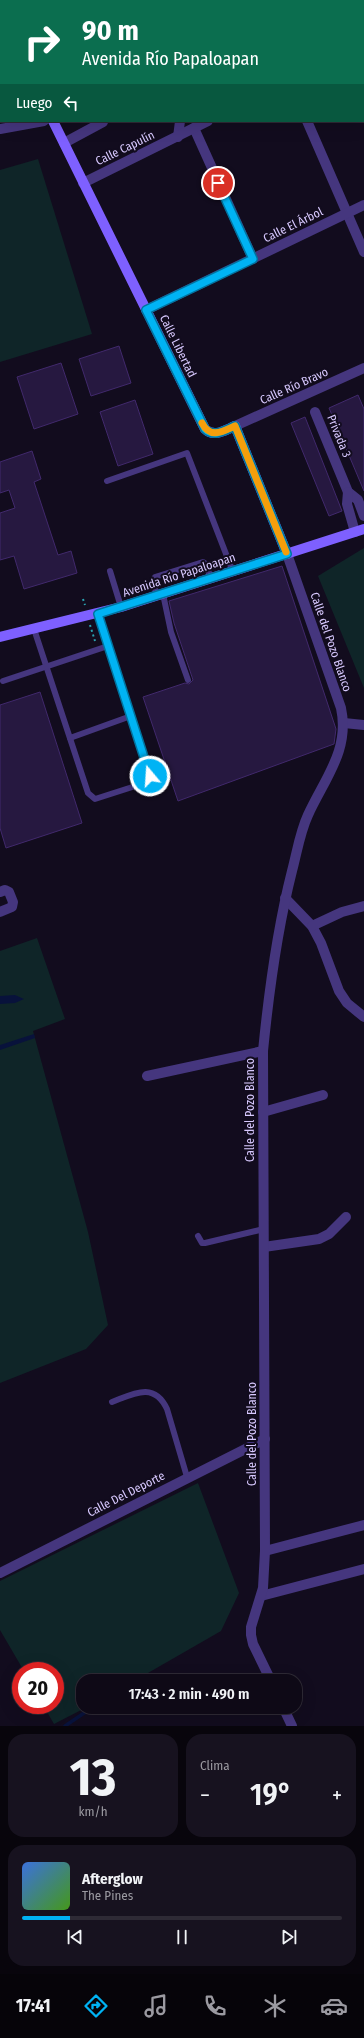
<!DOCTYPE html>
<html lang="es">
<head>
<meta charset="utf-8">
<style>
	body { margin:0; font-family:"Fira Sans Condensed",sans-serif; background:#17121f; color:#f1f3f6; height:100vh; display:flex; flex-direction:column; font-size:15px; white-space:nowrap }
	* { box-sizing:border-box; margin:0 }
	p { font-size:13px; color:#9b9aa1 }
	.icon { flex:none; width:22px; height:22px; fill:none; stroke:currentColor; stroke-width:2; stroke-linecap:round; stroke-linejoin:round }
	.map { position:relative; height:1726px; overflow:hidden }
	.panel { display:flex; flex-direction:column; gap:8px; padding:8px; background:#08050c; flex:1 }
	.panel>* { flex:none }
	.top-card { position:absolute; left:0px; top:0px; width:364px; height:122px; box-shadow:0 4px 16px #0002,0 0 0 1px #2e2a35; background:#0b6e4f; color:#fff; overflow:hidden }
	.speed { position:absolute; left:12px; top:1662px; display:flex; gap:8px; font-size:20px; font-weight:700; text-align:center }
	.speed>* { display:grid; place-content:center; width:52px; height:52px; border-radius:50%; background:#0e0916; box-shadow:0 4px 16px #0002,0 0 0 1px #2e2a35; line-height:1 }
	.speed .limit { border:6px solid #d22; background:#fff; color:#111 }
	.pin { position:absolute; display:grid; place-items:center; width:34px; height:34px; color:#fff; margin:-17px; border:2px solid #fff; border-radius:50%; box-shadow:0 1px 4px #0007 }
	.me { position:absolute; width:44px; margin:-22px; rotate:342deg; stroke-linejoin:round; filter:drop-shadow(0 0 3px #0008) }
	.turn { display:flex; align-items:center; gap:14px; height:84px; padding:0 16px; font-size:18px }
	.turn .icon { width:52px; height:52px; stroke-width:2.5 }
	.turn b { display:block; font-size:28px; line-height:34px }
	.then { display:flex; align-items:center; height:38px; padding:0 16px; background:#0003; gap:8px; font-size:15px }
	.big { font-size:30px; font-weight:600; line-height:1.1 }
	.panel .card { flex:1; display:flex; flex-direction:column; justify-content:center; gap:6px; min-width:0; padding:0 14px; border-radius:16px; background:#17121f }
	.panel .dial { align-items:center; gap:0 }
	.dial b { font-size:52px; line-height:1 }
	.song { display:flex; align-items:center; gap:12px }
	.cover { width:48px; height:48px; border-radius:6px; background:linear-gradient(135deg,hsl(220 70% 55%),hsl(100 70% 35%)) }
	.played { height:4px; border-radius:2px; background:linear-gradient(90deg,#00b3f4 15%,#2e2a35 15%) }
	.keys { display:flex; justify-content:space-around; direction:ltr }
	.heat { display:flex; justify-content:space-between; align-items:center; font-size:22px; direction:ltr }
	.panel .tiles { flex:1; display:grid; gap:8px; grid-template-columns:1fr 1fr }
	.card:last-child { grid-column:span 2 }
	.trip { position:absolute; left:76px; top:1674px; width:226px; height:40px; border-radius:16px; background:#0e0916; box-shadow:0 4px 16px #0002,0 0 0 1px #2e2a35; font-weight:600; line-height:40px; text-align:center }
	.dock { display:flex; height:64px; justify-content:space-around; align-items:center; background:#060409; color:#9b9aa1 }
	.dock .icon { width:28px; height:28px }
	.dock .selected { color:#00b3f4 }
	.dock b { font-size:18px; color:#f1f3f6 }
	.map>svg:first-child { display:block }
</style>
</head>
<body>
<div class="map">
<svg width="364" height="1726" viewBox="0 0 364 1726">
	<rect width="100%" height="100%" fill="#120c1e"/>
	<g fill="#0f2528">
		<path d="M 38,159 L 92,334 L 0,362 L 0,170 Z"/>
		<path d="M 364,548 L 364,688 L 318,576 Z"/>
		<path d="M 37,938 L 65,1019 L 33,1031 L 88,1232 L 108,1325 L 86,1349 L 0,1383 L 0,951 Z"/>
		<path d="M 198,1483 L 239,1593 L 221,1631 L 134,1681 L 83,1681 L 83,1707 L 87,1707 L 54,1724 L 43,1705 L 55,1705 L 55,1671 L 24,1671 L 0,1630 L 0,1581 Z"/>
	</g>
	<g fill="#08123b">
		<path d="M 15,995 L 24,999 L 15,1003 L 0,1004 L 0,996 Z"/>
		<path d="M 34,1034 L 35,1038 L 0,1050 L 0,1045 Z"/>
	</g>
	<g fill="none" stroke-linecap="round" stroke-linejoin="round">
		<path stroke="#08123b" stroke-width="3.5" d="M 65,1726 L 93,1707"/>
	</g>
	<g fill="#261840" stroke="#41296c">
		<path d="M 119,346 L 131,383 L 91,396 L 79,359 Z"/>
		<path d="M 61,363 L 78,414 L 34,429 L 17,377 Z"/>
		<path d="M 358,395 L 364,409 L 364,491 L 329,408 Z"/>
		<path d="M 135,400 L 153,454 L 118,466 L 100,412 Z"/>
		<path d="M 305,417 L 342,511 L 329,516 L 291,423 Z"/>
		<path d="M 32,451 L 41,479 L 34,482 L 58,555 L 71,551 L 77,573 L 24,589 L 14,556 L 0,560 L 0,513 L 15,508 L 9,490 L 0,493 L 0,462 Z"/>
		<path d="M 282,566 L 336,729 L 334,744 L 178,801 L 143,697 L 185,683 L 189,684 L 193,680 L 174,623 L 169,601 Z"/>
		<path d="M 40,692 L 82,823 L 6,848 L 0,828 L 0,705 Z"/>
	</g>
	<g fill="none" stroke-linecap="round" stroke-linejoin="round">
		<g stroke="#2ba3b1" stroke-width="2" stroke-dasharray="2 3" stroke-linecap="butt">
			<path d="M 214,0 L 215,1"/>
			<path d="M 240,1 L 240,0"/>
			<path d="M 83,599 L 85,605"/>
			<path d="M 90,625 L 95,641"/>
		</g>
		<g stroke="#45367e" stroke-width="6">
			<path d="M 107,481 L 187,453 L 233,572"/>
			<path d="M 110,571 L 121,607"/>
			<path d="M 163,594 L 171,632 L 188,680"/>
			<path d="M 157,596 L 153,581 L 155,577 L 203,562 L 206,564 L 211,579"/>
			<path d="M 34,629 L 88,793 L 95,799 L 148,782 L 150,778 L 98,614"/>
			<path d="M 3,681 L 108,646"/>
			<path d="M 70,738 L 131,716"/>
			<path d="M 198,1236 L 202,1243 L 205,1243 L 264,1229"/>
			<path d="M 112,1402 C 133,1394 154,1381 167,1409 L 187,1477"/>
		</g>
		<g stroke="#45367e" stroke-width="10">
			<path d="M 143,0 L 143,1"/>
			<path d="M 253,0 L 254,1"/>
			<path d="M 109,1 L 111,0"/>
			<path d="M 363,44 L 364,44"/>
			<path d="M 307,121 L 364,252"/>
			<path d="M 194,128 L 253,259"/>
			<path d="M 0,129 L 44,121"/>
			<path d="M 178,137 L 180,121"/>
			<path d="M 64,143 L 103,122"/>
			<path d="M 83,183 L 208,121"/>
			<path d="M 146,310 L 364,205"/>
			<path d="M 315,412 L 348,492 L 358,500 L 364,516"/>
			<path d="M 235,426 L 364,368"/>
			<path d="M 348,492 L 347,504 L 355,532"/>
			<path d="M 344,723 L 364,725"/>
			<path d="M 0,892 L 5,890 L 9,892 L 13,902 L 12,907 L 0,912"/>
			<path d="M 285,898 L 312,926 L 321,943 L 339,991 L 347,1003 L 364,1017"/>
			<path d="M 312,926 L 342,912 L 364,906"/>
			<path d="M 147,1076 L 263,1051"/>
			<path d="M 263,1112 L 323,1095"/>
			<path d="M 264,1247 L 319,1239 L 329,1234 L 346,1217"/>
			<path d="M 265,1551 L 364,1525"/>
			<path d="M 0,1573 L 265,1439"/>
			<path d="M 261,1596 L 364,1569"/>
			<path d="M 271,1681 L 253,1644 L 251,1635 L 251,1627 L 263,1588 L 265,1551 L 263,1051 C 269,990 277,930 292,871 C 297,852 300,832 308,815 C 325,778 350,750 341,708 L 287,554"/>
			<path d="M 283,1707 L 292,1726"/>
		</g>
		<g stroke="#7e60ff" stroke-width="10">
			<path d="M 0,13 L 1,15"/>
			<path d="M 53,121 L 205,429 C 214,438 225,430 235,426 L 287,554"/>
			<path d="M 0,637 L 121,607 L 364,529"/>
		</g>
	</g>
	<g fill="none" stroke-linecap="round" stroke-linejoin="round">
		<defs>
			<path id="route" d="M 150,776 L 98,614 L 287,554 L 235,426 C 225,430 214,438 205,429 L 146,310 L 253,259 L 218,183"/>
		</defs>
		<use href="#route" stroke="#00749f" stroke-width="10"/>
		<use href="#route" stroke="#00b3f4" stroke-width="7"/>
		<path stroke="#f59e0b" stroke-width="7" d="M 202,423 C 210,439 222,432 235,426 L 286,552"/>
	</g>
	<g text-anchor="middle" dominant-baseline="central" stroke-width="4" stroke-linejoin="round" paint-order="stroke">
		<g font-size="12" fill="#d8c9ff" stroke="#120c1e">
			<text transform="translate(125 148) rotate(-26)">Calle Capulín</text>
			<text transform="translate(293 225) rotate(-26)">Calle El Árbol</text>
			<text transform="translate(178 346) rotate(64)">Calle Libertad</text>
			<text transform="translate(294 386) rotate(-24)">Calle Río Bravo</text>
			<text transform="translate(339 436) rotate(68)">Privada 3</text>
			<text transform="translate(179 575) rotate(-18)">Avenida Río Papaloapan</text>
			<text transform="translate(331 642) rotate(71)">Calle del Pozo Blanco</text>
			<text transform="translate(250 1110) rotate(-90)">Calle del Pozo Blanco</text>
			<text transform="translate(252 1434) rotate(-90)">Calle del Pozo Blanco</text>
			<text transform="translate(126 1494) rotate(-27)">Calle Del Deporte</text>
		</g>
	</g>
</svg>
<div class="speed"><div class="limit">20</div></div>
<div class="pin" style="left:218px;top:183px;background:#d93025"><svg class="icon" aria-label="arrive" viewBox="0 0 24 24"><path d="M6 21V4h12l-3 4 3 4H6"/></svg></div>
<svg class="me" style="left:150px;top:776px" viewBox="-20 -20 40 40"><circle r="17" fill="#00b3f4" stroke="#fff" stroke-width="3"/><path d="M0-11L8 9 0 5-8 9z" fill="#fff"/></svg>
<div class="trip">17:43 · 2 min · 490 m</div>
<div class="top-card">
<div class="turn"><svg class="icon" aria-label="right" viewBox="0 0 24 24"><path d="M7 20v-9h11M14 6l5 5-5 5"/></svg><div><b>90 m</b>Avenida Río Papaloapan</div></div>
<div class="then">Luego<svg class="icon" aria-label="left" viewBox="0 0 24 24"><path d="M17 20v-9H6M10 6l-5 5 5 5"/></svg></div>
</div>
</div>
<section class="panel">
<div class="tiles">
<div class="card dial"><b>13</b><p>km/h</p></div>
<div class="card"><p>Clima</p>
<div class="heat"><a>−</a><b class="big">19°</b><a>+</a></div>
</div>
<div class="card">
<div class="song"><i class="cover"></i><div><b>Afterglow</b><p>The Pines</p></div></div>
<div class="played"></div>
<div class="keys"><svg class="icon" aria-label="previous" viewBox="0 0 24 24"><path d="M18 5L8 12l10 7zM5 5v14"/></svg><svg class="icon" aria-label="pause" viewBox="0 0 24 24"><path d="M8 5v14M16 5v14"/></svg><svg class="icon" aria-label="next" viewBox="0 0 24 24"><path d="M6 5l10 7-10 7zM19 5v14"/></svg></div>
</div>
</div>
</section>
<nav class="dock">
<b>17:41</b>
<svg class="icon selected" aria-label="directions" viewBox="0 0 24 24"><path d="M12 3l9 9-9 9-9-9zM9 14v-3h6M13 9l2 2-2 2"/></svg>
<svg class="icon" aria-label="music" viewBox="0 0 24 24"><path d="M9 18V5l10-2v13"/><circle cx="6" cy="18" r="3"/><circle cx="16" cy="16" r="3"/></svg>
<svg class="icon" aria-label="phone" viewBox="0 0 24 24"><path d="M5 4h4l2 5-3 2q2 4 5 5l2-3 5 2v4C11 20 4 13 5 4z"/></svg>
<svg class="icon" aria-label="climate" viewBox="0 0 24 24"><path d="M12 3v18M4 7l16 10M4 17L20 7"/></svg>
<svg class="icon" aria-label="car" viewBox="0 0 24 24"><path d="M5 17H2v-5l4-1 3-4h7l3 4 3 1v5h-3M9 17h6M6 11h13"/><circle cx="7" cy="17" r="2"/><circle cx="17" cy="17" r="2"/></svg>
</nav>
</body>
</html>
